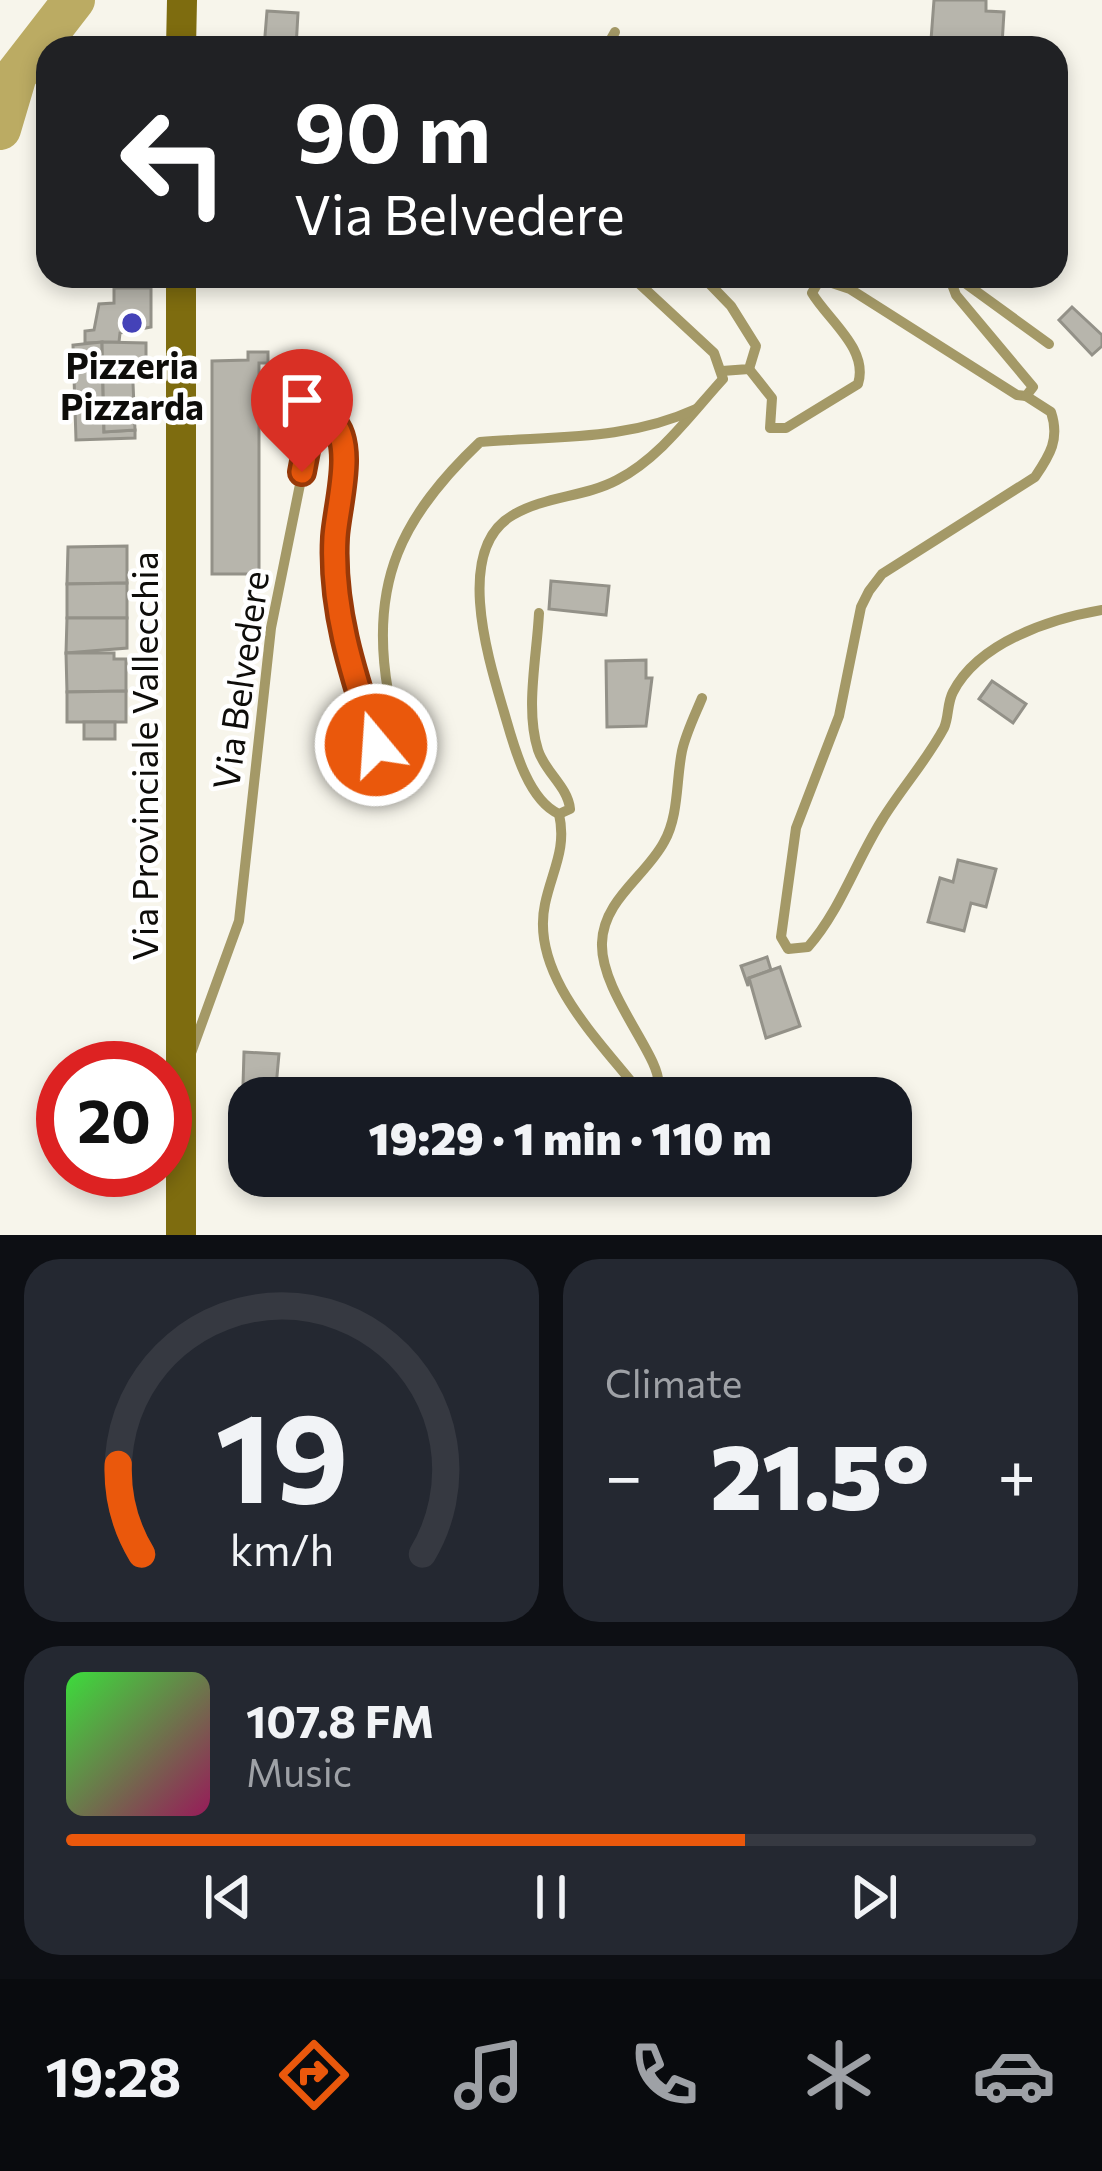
<!DOCTYPE html>
<html lang="en">
<head>
<meta charset="utf-8">
<style>
	body { margin:0; font-family:Commissioner,sans-serif; background:#242831; color:#f1f3f6; height:100vh; display:flex; flex-direction:column; font-size:45px; white-space:nowrap }
	* { box-sizing:border-box; margin:0 }
	p { font-size:39px; color:#9ea1a6 }
	.icon { flex:none; width:66px; height:66px; fill:none; stroke:currentColor; stroke-width:2; stroke-linecap:round; stroke-linejoin:round }
	.map { position:relative; height:1235px; overflow:hidden }
	.details { display:flex; flex-direction:column; gap:24px; padding:24px; background:#0d0f14; flex:1 }
	.details>* { flex:none }
	.guide { position:absolute; left:36px; top:36px; width:1032px; height:252px; border-radius:36px; box-shadow:0 6px 18px #0003; background:#202124; color:#fff; overflow:hidden }
	.speed { position:absolute; left:36px; top:1041px; display:flex; gap:24px; font-size:60px; font-weight:700; text-align:center }
	.speed>* { display:grid; place-content:center; width:156px; height:156px; border-radius:50%; background:#171b24; box-shadow:0 6px 18px #0003; line-height:1 }
	.speed .limit { border:18px solid #d22; background:#fff; color:#111 }
	.pin { position:absolute; display:grid; place-items:center; width:102px; height:102px; color:#fff; margin:-123px -51px; border-radius:50% 50% 50% 0; rotate:-45deg; box-shadow:0 0 12px #0007 }
	.pin .icon { rotate:45deg }
	.me { position:absolute; width:132px; margin:-66px; rotate:342deg; stroke-linejoin:round; filter:drop-shadow(0 0 9px #0008) }
	.turn { display:flex; align-items:center; gap:42px; height:252px; padding:0 60px; font-size:54px }
	.turn .icon { width:156px; height:156px; stroke-width:2.5 }
	.turn b { display:block; font-size:84px; line-height:102px }
	.big { font-size:90px; font-weight:800; line-height:1.1 }
	.details .card { flex:1; display:flex; flex-direction:column; justify-content:center; gap:18px; min-width:0; padding:0 42px; border-radius:36px; background:#242831 }
	.details .dial { align-items:center; gap:0 }
	.dial svg { height:312px; overflow:visible; fill:none; stroke:#363941; stroke-width:7; stroke-linecap:round; text-anchor:middle }
	.dial text { fill:#f1f3f6; stroke:none }
	.song { display:flex; align-items:center; gap:36px }
	.cover { width:144px; height:144px; border-radius:18px; background:linear-gradient(135deg,hsl(120 70% 55%),hsl(330 70% 35%)) }
	.played { height:12px; border-radius:6px; background:linear-gradient(90deg,#ea580c 70%,#363941 70%) }
	.keys { display:flex; justify-content:space-around; direction:ltr }
	.heat { display:flex; justify-content:space-between; align-items:center; font-size:66px; direction:ltr }
	.details .tiles { flex:1; display:grid; gap:24px; grid-template-columns:1fr 1fr }
	.card:last-child { grid-column:span 2 }
	.trip { position:absolute; left:228px; top:1077px; width:684px; height:120px; border-radius:36px; background:#171b24; box-shadow:0 6px 18px #0003; font-weight:800; line-height:120px; text-align:center }
	.menu { display:flex; height:192px; justify-content:space-around; align-items:center; background:#090b0e; color:#9ea1a6 }
	.menu .icon { width:84px; height:84px }
	.menu .on { color:#ea580c }
	.menu b { font-size:54px; color:#f1f3f6 }
	.map>svg:first-child { display:block }
</style>
</head>
<body>
<div class="map">
<svg width="1102" height="1235" viewBox="0 0 1102 1235">
	<rect width="100%" height="100%" fill="#f7f5eb"/>
	<g fill="none" stroke-linecap="round" stroke-linejoin="round">
		<path stroke="#bbab63" stroke-width="42" d="M 0,129 L 16,75 L 74,0"/>
	</g>
	<g fill="#b7b5ac" stroke="#939188" stroke-width="3">
		<path d="M 934,0 L 986,0 L 986,11 L 1004,12 L 1002,45 L 931,40 Z"/>
		<path d="M 267,11 L 298,13 L 296,48 L 264,48 Z"/>
		<path d="M 114,288 L 151,288 L 151,327 L 120,333 L 119,342 L 85,343 L 85,331 L 94,330 L 99,304 L 114,303 Z"/>
		<path d="M 1072,307 L 1102,335 L 1102,346 L 1092,355 L 1059,320 Z"/>
		<path d="M 102,342 L 104,432 L 135,430 L 135,438 L 76,440 L 73,345 Z"/>
		<path d="M 102,342 L 146,343 L 146,359 L 132,360 L 135,430 L 104,432 Z"/>
		<path d="M 248,352 L 268,352 L 268,363 L 259,363 L 259,574 L 212,574 L 212,361 L 248,360 Z"/>
		<path d="M 127,546 L 127,583 L 67,584 L 68,547 Z"/>
		<path d="M 551,581 L 609,586 L 606,615 L 549,609 Z"/>
		<path d="M 127,583 L 127,618 L 67,618 L 67,584 Z"/>
		<path d="M 67,618 L 127,618 L 127,648 L 66,653 Z"/>
		<path d="M 66,653 L 114,653 L 114,659 L 126,659 L 126,691 L 67,692 Z"/>
		<path d="M 646,660 L 646,678 L 652,678 L 646,726 L 607,727 L 606,661 Z"/>
		<path d="M 992,681 L 1026,704 L 1013,723 L 979,699 Z"/>
		<path d="M 126,691 L 126,722 L 67,722 L 67,692 Z"/>
		<rect x="84" y="722" width="31" height="17"/>
		<path d="M 958,860 L 996,869 L 986,907 L 971,903 L 964,931 L 928,922 L 940,878 L 953,882 Z"/>
		<path d="M 767,957 L 771,970 L 749,978 L 748,986 L 741,966 Z"/>
		<path d="M 780,967 L 800,1026 L 766,1038 L 749,978 Z"/>
		<path d="M 244,1052 L 279,1054 L 276,1087 L 243,1085 Z"/>
	</g>
	<g fill="none" stroke-linecap="round" stroke-linejoin="round">
		<g stroke="#a49967" stroke-width="10">
			<path d="M 606,48 L 615,32"/>
			<path d="M 702,276 L 731,306 L 756,346 L 749,369 L 722,371"/>
			<path d="M 749,369 L 772,398 L 770,428 L 786,428 L 858,384 C 869,349 828,320 812,293 L 820,279 L 850,289 L 1017,395 L 1026,396 L 1033,387 L 956,295 L 950,279 L 958,278 L 1049,344"/>
			<path d="M 1026,396 L 1051,412 C 1060,439 1050,455 1035,477 L 882,574 L 869,591 L 861,607 L 839,716 L 796,828 L 781,937 L 788,949 L 808,947 C 840,911 856,861 882,820 C 901,789 927,760 944,728 C 949,717 947,703 953,692 C 979,642 1050,619 1102,610"/>
			<path d="M 539,613 C 537,656 525,709 538,750 C 545,772 568,787 570,809 L 559,814 C 527,800 513,743 504,712 C 489,661 453,549 513,515 C 545,496 585,497 617,480 C 660,458 691,414 723,379 L 714,353 L 631,276"/>
			<path d="M 559,814 C 567,849 552,871 545,904 C 530,974 598,1039 638,1090 L 651,1092 L 658,1086 C 664,1060 600,993 602,943 C 603,900 646,876 664,842 C 679,816 676,780 682,751 C 686,733 695,715 702,698"/>
			<path d="M 191,1053 L 239,921 L 271,628 L 311,430 L 321,420 L 338,427 C 349,484 332,545 336,604 C 341,662 369,719 383,775 L 399,788 L 405,782 C 407,750 393,721 388,691 C 369,582 402,516 480,442 C 555,436 626,441 696,409"/>
		</g>
		<g stroke="#7e6c0f" stroke-width="30">
			<path d="M 181,48 L 182,0"/>
			<path d="M 181,1235 L 181,276"/>
		</g>
	</g>
	<g fill="none" stroke-linecap="round" stroke-linejoin="round">
		<defs>
			<path id="route" d="M 302,472 L 310,430 L 321,420 L 332,421 C 356,444 337,506 335,537 C 331,610 354,677 376,745"/>
		</defs>
		<use href="#route" stroke="#983908" stroke-width="30"/>
		<use href="#route" stroke="#ea580c" stroke-width="21"/>
	</g>
	<circle fill="#4442b8" stroke="#fff" stroke-width="4.5" cx="132" cy="323" r="12"/>
	<g text-anchor="middle" dominant-baseline="central" stroke-width="9" stroke-linejoin="round" paint-order="stroke">
		<g font-size="36" font-weight="bold" fill="#0e0d0a" stroke="#fff">
			<text x="132" y="364">Pizzeria<tspan x="132" dy="41">Pizzarda</tspan></text>
		</g>
		<g font-size="36" fill="#0e0d0a" stroke="#fff">
			<text transform="translate(239 680) rotate(-82)">Via Belvedere</text>
			<text transform="translate(143 756) rotate(-90)">Via Provinciale Vallecchia</text>
		</g>
	</g>
</svg>
<div class="speed"><div class="limit">20</div></div>
<div class="pin" style="left:302px;top:472px;background:#d93025"><svg class="icon" aria-label="arrive" viewBox="0 0 24 24"><path d="M6 21V4h12l-3 4 3 4H6"/></svg></div>
<svg class="me" style="left:376px;top:745px" viewBox="-20 -20 40 40"><circle r="17" fill="#ea580c" stroke="#fff" stroke-width="3"/><path d="M0-11L8 9 0 5-8 9z" fill="#fff"/></svg>
<div class="trip">19:29 · 1 min · 110 m</div>
<div class="guide">
<div class="turn"><svg class="icon" aria-label="left" viewBox="0 0 24 24"><path d="M17 20v-9H6M10 6l-5 5 5 5"/></svg><div><b>90 m</b>Via Belvedere</div></div>
</div>
</div>
<section class="details">
<div class="tiles">
<div class="card dial"><svg viewBox="0 0 100 80">
<path d="M14 69A42 42 0 1 1 86 69"/>
<path d="M14 69A42 42 0 0 1 8 46" stroke="#ea580c"/>
<text x="50" y="56" font-size="32" font-weight="700">19</text>
<text x="50" y="72" font-size="11">km/h</text>
</svg></div>
<div class="card"><p>Climate</p>
<div class="heat"><a>−</a><b class="big">21.5°</b><a>+</a></div>
</div>
<div class="card">
<div class="song"><i class="cover"></i><div><b>107.8 FM</b><p>Music</p></div></div>
<div class="played"></div>
<div class="keys"><svg class="icon" aria-label="previous" viewBox="0 0 24 24"><path d="M18 5L8 12l10 7zM5 5v14"/></svg><svg class="icon" aria-label="pause" viewBox="0 0 24 24"><path d="M8 5v14M16 5v14"/></svg><svg class="icon" aria-label="next" viewBox="0 0 24 24"><path d="M6 5l10 7-10 7zM19 5v14"/></svg></div>
</div>
</div>
</section>
<nav class="menu">
<b>19:28</b>
<svg class="icon on" aria-label="directions" viewBox="0 0 24 24"><path d="M12 3l9 9-9 9-9-9zM9 14v-3h6M13 9l2 2-2 2"/></svg>
<svg class="icon" aria-label="music" viewBox="0 0 24 24"><path d="M9 18V5l10-2v13"/><circle cx="6" cy="18" r="3"/><circle cx="16" cy="16" r="3"/></svg>
<svg class="icon" aria-label="phone" viewBox="0 0 24 24"><path d="M5 4h4l2 5-3 2q2 4 5 5l2-3 5 2v4C11 20 4 13 5 4z"/></svg>
<svg class="icon" aria-label="climate" viewBox="0 0 24 24"><path d="M12 3v18M4 7l16 10M4 17L20 7"/></svg>
<svg class="icon" aria-label="car" viewBox="0 0 24 24"><path d="M5 17H2v-5l4-1 3-4h7l3 4 3 1v5h-3M9 17h6M6 11h13"/><circle cx="7" cy="17" r="2"/><circle cx="17" cy="17" r="2"/></svg>
</nav>
</body>
</html>
